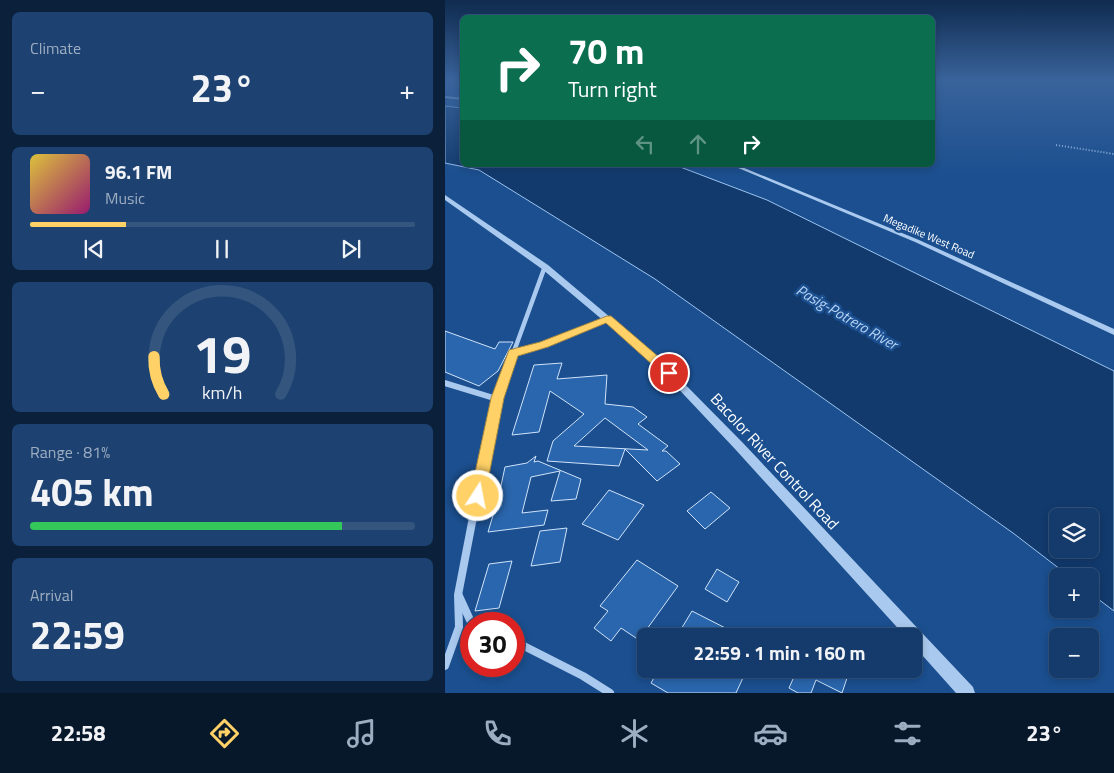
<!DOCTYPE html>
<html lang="en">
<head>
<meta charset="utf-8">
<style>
	body { margin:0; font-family:"Titillium Web",sans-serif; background:#1d4271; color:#f1f3f6; height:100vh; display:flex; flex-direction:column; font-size:19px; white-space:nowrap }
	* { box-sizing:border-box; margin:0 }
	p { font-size:16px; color:#9dadc1 }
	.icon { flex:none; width:28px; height:28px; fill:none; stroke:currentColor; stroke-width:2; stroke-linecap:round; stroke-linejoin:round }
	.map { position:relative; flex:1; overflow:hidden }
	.drawer { display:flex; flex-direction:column; gap:12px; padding:12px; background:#0b203b; width:445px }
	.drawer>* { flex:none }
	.top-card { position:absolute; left:15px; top:15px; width:475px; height:152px; border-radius:8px; box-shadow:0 2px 8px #0003,0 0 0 1px #33557e; background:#0b6e4f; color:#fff; overflow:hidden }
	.controls { position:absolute; left:604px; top:508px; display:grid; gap:10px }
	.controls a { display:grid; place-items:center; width:50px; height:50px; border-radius:8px; background:#143b6b; box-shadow:0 2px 8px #0003,0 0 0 1px #33557e; font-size:25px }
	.speed { position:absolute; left:15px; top:612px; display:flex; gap:10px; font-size:25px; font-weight:700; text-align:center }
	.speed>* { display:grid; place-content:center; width:65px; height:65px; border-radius:50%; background:#143b6b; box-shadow:0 2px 8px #0003,0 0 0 1px #33557e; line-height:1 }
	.speed .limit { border:8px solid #d22; background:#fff; color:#111 }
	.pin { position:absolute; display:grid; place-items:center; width:42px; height:42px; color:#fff; margin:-21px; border:2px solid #fff; border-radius:50%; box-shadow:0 1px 5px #0007 }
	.me { position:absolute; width:55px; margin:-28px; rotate:11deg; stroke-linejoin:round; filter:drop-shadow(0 0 4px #0008) }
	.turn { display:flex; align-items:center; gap:18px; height:105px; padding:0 25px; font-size:22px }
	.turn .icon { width:65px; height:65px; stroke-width:2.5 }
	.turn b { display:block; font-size:35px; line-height:42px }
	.lanes { display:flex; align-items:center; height:48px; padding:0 25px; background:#0003; justify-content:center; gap:25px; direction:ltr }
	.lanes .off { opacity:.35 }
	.big { font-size:38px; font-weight:700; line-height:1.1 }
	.drawer .tile { flex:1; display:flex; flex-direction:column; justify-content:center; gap:8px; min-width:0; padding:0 18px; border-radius:8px; background:#1d4271 }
	.drawer .dial { align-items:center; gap:0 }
	.dial svg { height:130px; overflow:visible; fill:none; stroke:#33557e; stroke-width:7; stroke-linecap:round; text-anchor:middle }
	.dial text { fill:#f1f3f6; stroke:none }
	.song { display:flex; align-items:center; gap:15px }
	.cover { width:60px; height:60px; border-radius:8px; background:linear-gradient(135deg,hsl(50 70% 55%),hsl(320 70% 35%)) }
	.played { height:5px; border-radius:2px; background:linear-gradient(90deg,#ffd166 25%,#33557e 25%) }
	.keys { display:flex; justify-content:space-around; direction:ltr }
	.heat { display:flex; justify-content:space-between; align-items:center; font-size:28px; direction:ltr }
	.charge { height:8px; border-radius:4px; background:linear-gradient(90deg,#34c759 81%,#33557e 0) }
	.trip { position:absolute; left:192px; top:628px; width:285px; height:50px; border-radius:8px; background:#143b6b; box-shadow:0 2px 8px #0003,0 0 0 1px #33557e; font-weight:700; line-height:50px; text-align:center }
	.tab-bar { display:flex; height:80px; justify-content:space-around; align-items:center; background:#08182b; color:#9dadc1 }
	.tab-bar .icon { width:35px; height:35px }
	.tab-bar .active { color:#ffd166 }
	.tab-bar b { font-size:22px; color:#f1f3f6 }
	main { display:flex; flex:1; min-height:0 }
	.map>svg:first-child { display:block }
</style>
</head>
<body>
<main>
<section class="drawer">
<div class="tile"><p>Climate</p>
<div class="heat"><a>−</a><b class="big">23°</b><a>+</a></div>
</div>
<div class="tile">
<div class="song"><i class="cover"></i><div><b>96.1 FM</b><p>Music</p></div></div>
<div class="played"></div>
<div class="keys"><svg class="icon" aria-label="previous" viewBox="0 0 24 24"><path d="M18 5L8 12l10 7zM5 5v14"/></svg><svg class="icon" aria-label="pause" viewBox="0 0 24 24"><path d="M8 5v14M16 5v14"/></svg><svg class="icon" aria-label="next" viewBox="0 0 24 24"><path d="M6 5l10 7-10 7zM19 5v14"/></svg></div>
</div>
<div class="tile dial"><svg viewBox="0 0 100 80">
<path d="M14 69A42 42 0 1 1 86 69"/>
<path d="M14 69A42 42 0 0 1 8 46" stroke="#ffd166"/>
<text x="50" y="56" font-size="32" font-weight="700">19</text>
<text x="50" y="72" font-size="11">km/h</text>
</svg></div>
<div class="tile"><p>Range · 81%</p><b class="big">405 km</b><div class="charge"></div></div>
<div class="tile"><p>Arrival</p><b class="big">22:59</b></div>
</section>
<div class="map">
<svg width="669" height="693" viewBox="0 0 669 693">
	<rect width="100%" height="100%" fill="#1b4f8f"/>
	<path fill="#123a6d" stroke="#9cc4f0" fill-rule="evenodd" d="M 0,106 L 17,108 L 18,165 L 230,165 L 322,200 L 669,371 L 669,611 L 645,593 L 645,576 L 624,576 L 568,533 L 210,279 L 34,170 L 0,163 ZM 612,516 L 645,516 L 645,549 L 612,549 Z"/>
	<g fill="#2a66ad" stroke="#cfe3fa" fill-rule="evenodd">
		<path d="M 0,331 L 50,349 L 54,342 L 68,342 L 53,371 L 34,386 L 0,372 Z"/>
		<path d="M 117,363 L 112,379 L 162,375 L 160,404 L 188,407 L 202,417 L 193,424 L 223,446 L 217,451 L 221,451 L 235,464 L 212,481 L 180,449 L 174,466 L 102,461 L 108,441 L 139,414 L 105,391 L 94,432 L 67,435 L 89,365 ZM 160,418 L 203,450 L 129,446 Z"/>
		<path d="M 91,456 L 89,462 L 93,461 L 136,479 L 131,499 L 106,501 L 115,471 L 86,477 L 77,513 L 103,510 L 99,525 L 43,532 L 49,512 L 42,513 L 46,496 L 54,495 L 60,467 L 82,463 Z"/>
		<path d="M 164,490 L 199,505 L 173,540 L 137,524 Z"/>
		<path d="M 266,492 L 285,508 L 260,529 L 242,511 Z"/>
		<path d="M 122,528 L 115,562 L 86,566 L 95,531 Z"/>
		<path d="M 192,560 L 233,586 L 194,640 L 176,628 L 166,641 L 149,628 L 163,611 L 155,606 Z"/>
		<path d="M 67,561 L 54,608 L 30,611 L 44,564 Z"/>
		<path d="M 272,569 L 294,582 L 282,602 L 260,589 Z"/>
		<path d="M 247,611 L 296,636 L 232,636 Z"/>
		<path d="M 214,669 L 302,669 L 291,693 L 223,693 L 206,683 Z"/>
		<path d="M 350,669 L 405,669 L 397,693 L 371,680 L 366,693 L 353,693 L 344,688 L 352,670 Z"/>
	</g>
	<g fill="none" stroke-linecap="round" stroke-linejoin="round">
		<path stroke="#a9c9ee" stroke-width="2" stroke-dasharray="1 2" stroke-linecap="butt" d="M 611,145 L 669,154"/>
		<path stroke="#a9c9ee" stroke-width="4" d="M 99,270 L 100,267"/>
		<g stroke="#a9c9ee" stroke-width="4.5">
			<path d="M 68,353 L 99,344 L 162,319"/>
			<path d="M 60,376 L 99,269"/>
		</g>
		<g stroke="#a9c9ee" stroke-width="6">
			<path d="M 0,383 L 52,399"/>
			<path d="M 29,514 L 52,399 L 61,375"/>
		</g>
		<g stroke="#a9c9ee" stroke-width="8">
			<path d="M 14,596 L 25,620 L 33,624"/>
			<path d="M 69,641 L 138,676 L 165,693"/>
			<path d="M 0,666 L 14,627 L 13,595 L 29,512"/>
		</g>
		<g fill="#a9c9ee" fill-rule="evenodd">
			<path d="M 0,96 L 18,98 L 18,100 L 0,98 Z"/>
			<path d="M 286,165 L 292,165 L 474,240 L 669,329 L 669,335 L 470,242 Z"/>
			<path d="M 0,195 L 103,265 L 216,360 L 298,443 L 528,687 L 530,693 L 511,693 L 469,646 L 469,636 L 460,636 L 290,449 L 210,364 L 97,269 L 0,200 Z"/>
		</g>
	</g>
	<linearGradient id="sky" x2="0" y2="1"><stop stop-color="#0f2b4f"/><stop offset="0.45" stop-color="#39639b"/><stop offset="1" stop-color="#39639b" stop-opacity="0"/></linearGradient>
	<rect width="669" height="177" fill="url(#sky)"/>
	<path fill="#ffd166" stroke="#a68842" d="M 162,316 L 166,316 L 229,370 L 230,373 L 229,376 L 220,376 L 161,323 L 103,347 L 73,356 L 59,398 L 40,496 L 38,501 L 33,503 L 27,501 L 25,496 L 46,398 L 64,350 L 95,342 Z"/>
	<g text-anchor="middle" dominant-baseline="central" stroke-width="5" stroke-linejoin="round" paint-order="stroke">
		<g font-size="11" fill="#fff" stroke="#1b4f8f">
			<text transform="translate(484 236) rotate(23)">Megadike West Road</text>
		</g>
		<g font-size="15" font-style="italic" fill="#b5d3f5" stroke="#1b4f8f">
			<text transform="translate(402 317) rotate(30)">Pasig-Potrero River</text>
		</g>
		<g font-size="16" fill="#fff" stroke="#1b4f8f">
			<text transform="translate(330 461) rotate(47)">Bacolor River Control Road</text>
		</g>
	</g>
</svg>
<div class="controls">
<a><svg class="icon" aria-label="layers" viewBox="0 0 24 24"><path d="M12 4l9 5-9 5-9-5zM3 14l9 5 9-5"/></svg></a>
<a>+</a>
<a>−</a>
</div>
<div class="speed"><div class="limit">30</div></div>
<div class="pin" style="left:224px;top:373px;background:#d93025"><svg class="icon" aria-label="arrive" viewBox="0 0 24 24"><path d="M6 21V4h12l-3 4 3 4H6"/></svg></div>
<svg class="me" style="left:33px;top:496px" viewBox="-20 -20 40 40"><circle r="17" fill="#ffd166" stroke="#fff" stroke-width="3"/><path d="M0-11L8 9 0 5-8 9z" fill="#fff"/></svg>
<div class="trip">22:59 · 1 min · 160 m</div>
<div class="top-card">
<div class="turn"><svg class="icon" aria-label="right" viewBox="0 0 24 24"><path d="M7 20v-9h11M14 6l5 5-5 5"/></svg><div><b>70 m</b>Turn right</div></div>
<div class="lanes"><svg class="icon off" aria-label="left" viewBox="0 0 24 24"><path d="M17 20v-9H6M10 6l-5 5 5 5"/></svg><svg class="icon off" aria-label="ahead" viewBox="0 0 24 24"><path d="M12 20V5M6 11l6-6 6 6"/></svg><svg class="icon" aria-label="right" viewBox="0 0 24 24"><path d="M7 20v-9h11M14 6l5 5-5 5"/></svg></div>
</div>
</div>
</main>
<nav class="tab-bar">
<b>22:58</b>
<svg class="icon active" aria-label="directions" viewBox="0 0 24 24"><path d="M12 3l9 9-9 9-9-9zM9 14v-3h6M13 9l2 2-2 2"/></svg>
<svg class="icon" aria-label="music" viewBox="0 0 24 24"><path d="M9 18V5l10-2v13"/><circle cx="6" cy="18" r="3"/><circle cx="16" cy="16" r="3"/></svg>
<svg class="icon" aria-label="phone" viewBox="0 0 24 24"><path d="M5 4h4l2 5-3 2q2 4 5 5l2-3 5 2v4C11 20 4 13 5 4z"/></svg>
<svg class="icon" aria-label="climate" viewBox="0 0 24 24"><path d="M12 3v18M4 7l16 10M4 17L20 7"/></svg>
<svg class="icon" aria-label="car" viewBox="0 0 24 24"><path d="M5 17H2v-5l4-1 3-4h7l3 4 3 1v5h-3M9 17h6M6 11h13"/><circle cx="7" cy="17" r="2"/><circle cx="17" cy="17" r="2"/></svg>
<svg class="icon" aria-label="filters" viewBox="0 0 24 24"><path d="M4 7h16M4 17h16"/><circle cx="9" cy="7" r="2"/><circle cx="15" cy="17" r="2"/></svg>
<b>23°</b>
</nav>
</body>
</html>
